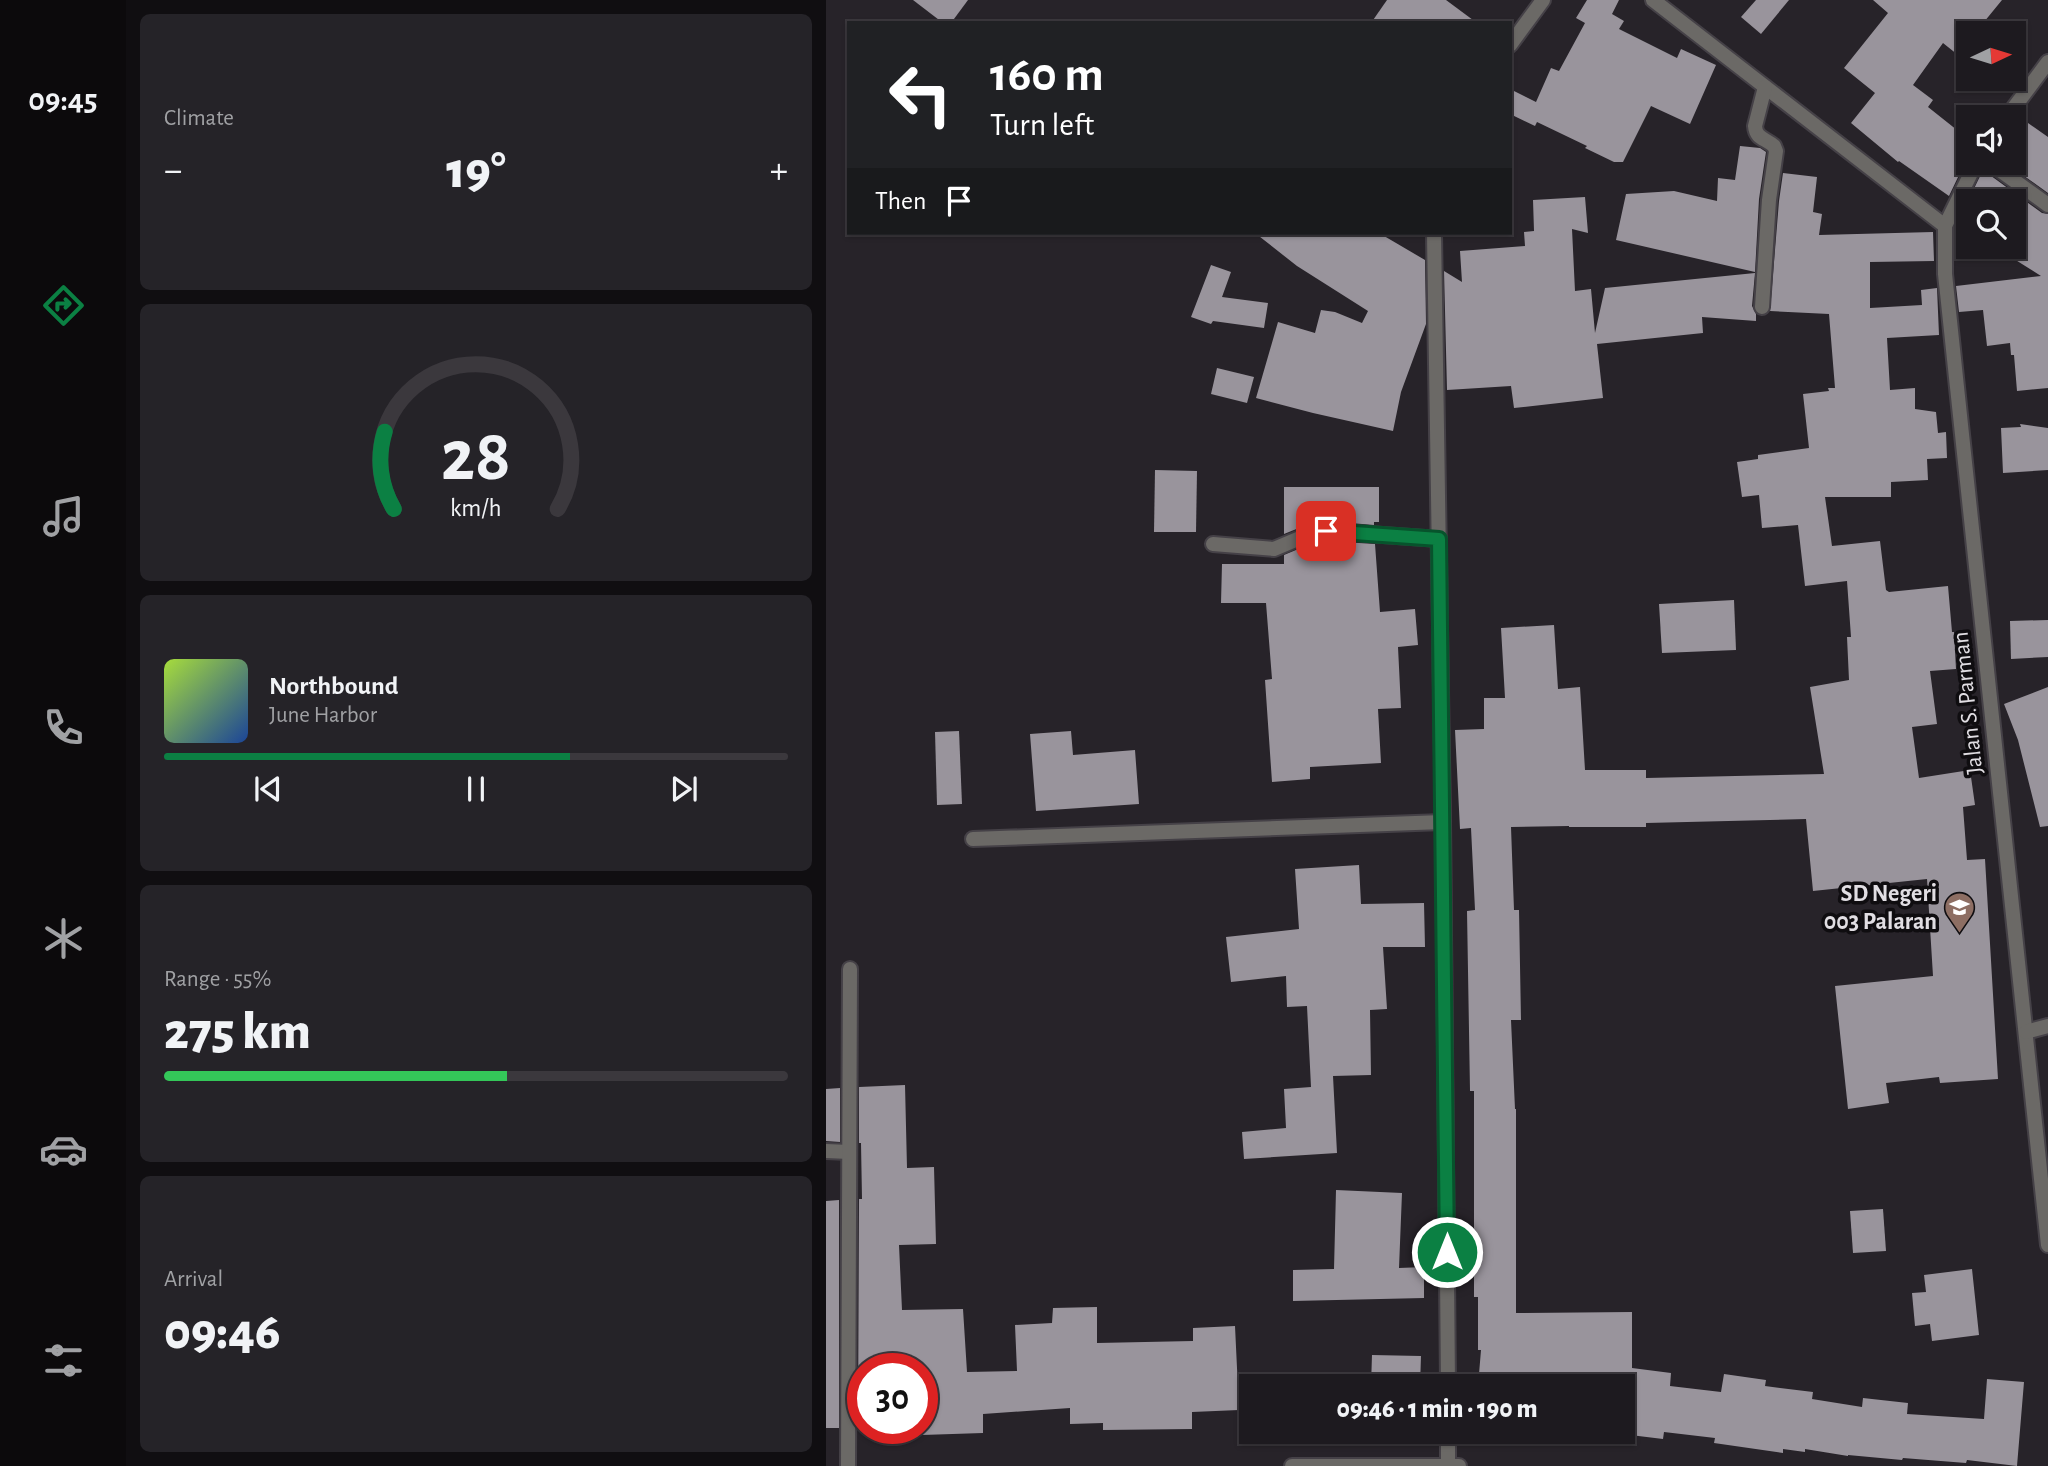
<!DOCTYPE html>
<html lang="en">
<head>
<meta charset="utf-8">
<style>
	body { margin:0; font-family:"Alegreya Sans",sans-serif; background:#252328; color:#f1f3f6; height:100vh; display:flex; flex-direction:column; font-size:26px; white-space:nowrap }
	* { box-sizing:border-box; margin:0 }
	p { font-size:23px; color:#a0a1a4 }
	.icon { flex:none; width:38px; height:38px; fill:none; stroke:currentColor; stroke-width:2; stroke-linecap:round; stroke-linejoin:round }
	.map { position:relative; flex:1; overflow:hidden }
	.sheet { display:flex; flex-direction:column; gap:14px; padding:14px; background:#100e11; width:700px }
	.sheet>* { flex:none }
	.top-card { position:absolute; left:21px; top:21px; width:665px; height:214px; border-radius:0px; box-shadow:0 2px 5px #0004,0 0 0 2px #3b383d; background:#202124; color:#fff; overflow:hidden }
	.needle { width:46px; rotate:86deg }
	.tools { position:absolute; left:1130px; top:21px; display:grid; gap:14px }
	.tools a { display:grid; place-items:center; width:70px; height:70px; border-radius:0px; background:#1d1a1f; box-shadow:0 2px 5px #0004,0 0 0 2px #3b383d; font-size:35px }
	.speed { position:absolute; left:21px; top:1353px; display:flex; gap:14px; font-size:35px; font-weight:700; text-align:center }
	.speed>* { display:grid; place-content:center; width:91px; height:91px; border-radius:50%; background:#1d1a1f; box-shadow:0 2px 5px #0004,0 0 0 2px #3b383d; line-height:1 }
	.speed .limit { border:10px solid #d22; background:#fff; color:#111 }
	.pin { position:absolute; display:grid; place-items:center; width:60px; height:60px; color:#fff; margin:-30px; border-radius:14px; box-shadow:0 4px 10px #0006 }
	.me { position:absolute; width:77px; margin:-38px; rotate:0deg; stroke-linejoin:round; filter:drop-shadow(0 0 5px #0008) }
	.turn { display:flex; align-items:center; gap:24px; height:147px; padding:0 28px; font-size:32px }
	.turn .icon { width:91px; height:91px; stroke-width:2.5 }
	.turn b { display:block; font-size:49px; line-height:60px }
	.then { display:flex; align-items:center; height:66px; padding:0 28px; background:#0003; gap:14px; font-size:26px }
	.big { font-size:52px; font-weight:800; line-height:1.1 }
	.sheet .card { flex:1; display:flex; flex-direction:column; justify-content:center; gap:10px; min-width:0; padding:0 24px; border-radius:10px; background:#252328 }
	.sheet .dial { align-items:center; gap:0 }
	.dial svg { height:182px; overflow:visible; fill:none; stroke:#3b383d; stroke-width:7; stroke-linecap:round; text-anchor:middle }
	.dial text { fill:#f1f3f6; stroke:none }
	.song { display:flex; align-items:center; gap:21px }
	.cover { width:84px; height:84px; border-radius:10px; background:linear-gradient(135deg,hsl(80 70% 55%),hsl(220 70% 35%)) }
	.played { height:7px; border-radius:4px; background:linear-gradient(90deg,#0b8043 65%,#3b383d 65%) }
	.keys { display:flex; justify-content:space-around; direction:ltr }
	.heat { display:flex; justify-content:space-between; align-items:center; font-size:38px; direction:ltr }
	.charge { height:10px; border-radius:5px; background:linear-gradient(90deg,#34c759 55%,#3b383d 0) }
	.trip { position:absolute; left:413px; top:1374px; width:396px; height:70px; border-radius:0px; background:#1d1a1f; box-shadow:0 2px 5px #0004,0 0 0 2px #3b383d; font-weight:800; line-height:70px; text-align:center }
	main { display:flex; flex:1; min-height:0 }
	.dock { display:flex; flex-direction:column; width:126px; justify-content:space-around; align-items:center; background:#0c0a0c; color:#a0a1a4 }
	.dock .icon { width:49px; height:49px }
	.dock .current { color:#0b8043 }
	.dock b { font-size:32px; color:#f1f3f6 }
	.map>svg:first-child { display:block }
</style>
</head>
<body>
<main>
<nav class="dock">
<b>09:45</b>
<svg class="icon current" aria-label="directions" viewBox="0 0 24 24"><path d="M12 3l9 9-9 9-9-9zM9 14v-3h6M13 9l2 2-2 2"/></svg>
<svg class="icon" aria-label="music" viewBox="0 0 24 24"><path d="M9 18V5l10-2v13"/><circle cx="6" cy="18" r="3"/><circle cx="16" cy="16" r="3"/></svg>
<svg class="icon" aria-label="phone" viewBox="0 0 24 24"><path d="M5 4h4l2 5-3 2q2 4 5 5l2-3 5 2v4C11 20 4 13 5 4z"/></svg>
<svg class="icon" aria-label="climate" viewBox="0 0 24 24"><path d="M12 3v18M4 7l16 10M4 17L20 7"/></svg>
<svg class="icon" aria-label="car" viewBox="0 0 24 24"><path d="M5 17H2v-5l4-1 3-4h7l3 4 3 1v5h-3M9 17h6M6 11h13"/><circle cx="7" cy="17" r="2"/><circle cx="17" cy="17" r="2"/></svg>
<svg class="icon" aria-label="filters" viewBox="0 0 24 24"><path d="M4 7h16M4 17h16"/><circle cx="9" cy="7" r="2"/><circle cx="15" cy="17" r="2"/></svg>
</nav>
<section class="sheet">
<div class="card"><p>Climate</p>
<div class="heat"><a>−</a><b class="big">19°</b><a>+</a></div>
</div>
<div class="card dial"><svg viewBox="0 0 100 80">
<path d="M14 69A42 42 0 1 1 86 69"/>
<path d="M14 69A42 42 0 0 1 10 35" stroke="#0b8043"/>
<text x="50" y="56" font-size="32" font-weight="700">28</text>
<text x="50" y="72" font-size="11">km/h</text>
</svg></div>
<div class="card">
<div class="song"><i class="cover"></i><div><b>Northbound</b><p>June Harbor</p></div></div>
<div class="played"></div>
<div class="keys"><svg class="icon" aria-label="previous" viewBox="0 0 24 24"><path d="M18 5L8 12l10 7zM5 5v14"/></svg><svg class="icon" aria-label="pause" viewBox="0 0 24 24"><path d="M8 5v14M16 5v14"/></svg><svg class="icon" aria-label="next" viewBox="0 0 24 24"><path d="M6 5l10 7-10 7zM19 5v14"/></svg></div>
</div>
<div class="card"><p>Range · 55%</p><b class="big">275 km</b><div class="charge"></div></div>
<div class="card"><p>Arrival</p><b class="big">09:46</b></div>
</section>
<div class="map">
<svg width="1222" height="1466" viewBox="0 0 1222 1466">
	<rect width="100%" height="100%" fill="#272329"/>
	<g fill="#99949c">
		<path d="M 87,0 L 142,0 L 125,23 L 117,23 Z"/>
		<path d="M 561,0 L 620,0 L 651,23 L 545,23 Z"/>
		<path d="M 761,0 L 793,0 L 786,14 L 798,21 L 793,29 L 851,58 L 855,49 L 890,65 L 864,124 L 825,106 L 797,162 L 788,162 L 759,148 L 761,146 L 711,122 L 709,126 L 684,114 L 684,89 L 710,102 L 725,68 L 733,71 L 759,23 L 750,18 Z"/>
		<path d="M 930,0 L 963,0 L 935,34 L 915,17 Z"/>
		<path d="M 1047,0 L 1176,0 L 1149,33 L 1143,33 L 1143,41 L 1132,55 L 1117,43 L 1087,85 L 1107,100 L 1102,107 L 1136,134 L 1129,143 L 1143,154 L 1123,196 L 1073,161 L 1072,162 L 1025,123 L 1049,93 L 1018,68 L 1062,13 Z"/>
		<path d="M 1202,123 L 1222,137 L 1222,193 L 1180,163 L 1188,163 L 1188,144 Z"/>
		<path d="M 914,146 L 934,148 L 940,152 L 933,199 L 929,272 L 790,240 L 800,194 L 848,191 L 891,201 L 892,178 L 909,180 Z"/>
		<path d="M 1157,170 L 1216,213 L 1222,214 L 1222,388 L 1191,391 L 1188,355 L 1185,355 L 1184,343 L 1161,346 L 1157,310 L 1133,312 L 1130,286 L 1215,276 L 1188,259 L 1188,201 L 1142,201 Z"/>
		<path d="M 957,173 L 991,177 L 987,212 L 996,214 L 993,235 L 1107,232 L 1108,261 L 1044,262 L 1044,308 L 1096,305 L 1095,290 L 1111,288 L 1113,335 L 1061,338 L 1064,390 L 1089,388 L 1089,409 L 1110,412 L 1112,433 L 1120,432 L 1121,458 L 1101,459 L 1102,480 L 1065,482 L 1065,497 L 999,497 L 1006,546 L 1054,541 L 1060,590 L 1063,592 L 1122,586 L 1126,632 L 1128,632 L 1130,669 L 1104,671 L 1111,724 L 1086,727 L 1093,778 L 1144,770 L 1149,805 L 1137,807 L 1141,860 L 1159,859 L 1172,1079 L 1114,1083 L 1113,1077 L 1060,1083 L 1063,1103 L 1022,1109 L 1009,986 L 1107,976 L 1101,879 L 987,891 L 980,819 L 820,823 L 820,827 L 743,827 L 743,826 L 685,827 L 688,910 L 693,910 L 695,1020 L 685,1020 L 689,1109 L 690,1109 L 690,1313 L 806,1312 L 806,1368 L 845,1373 L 844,1386 L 895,1392 L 898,1374 L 940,1380 L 939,1386 L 987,1392 L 986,1399 L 1036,1407 L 1037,1398 L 1082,1403 L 1081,1414 L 1158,1419 L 1161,1379 L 1198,1382 L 1191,1466 L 1141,1460 L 1140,1463 L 1077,1458 L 1076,1460 L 1022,1455 L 1022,1456 L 979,1449 L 979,1452 L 957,1449 L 957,1453 L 888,1443 L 889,1438 L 838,1432 L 837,1439 L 796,1434 L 796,1386 L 652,1386 L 655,1350 L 652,1350 L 652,1297 L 648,1297 L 648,1091 L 644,1091 L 641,911 L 649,910 L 645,828 L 634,829 L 629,730 L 658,729 L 658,698 L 679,698 L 675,628 L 728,625 L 732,689 L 754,687 L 759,770 L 820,770 L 820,778 L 998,774 L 984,687 L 1023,680 L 1021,637 L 1025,637 L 1021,581 L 979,586 L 972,525 L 936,528 L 933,495 L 916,497 L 911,462 L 932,459 L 932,455 L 983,448 L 977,394 L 1003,391 L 1002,388 L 1009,388 L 1003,314 L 944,311 L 953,201 Z"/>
		<path d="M 759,197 L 762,233 L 746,229 L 749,291 L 765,289 L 769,333 L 779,288 L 929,273 L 926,306 L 930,314 L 930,321 L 876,317 L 877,333 L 771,344 L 777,398 L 688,408 L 685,386 L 621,390 L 618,271 L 636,282 L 634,251 L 699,246 L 698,232 L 708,231 L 707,200 Z"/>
		<path d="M 429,233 L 553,233 L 599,260 L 600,324 L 575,392 L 567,431 L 487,413 L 430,398 L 452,322 L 489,333 L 495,310 L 509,312 L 536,323 L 542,311 L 471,266 Z"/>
		<path d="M 385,265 L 405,272 L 396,297 L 442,303 L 438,328 L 387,321 L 385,324 L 365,317 Z"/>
		<path d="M 391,368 L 428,377 L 421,403 L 385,394 Z"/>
		<path d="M 1194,424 L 1222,428 L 1222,470 L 1177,473 L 1175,428 L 1195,427 Z"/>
		<path d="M 329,470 L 371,471 L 370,532 L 328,532 Z"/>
		<path d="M 458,487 L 553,487 L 553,522 L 548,522 L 548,525 L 500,521 L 483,524 L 458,534 Z"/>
		<path d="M 501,541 L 549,544 L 554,612 L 589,609 L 592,645 L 572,647 L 575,708 L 552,709 L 555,763 L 484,767 L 484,779 L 446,782 L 439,680 L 446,679 L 440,603 L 395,603 L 396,564 L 458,564 L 458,555 L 489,542 Z"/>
		<path d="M 908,600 L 910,650 L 836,653 L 833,604 Z"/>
		<path d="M 1222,620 L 1222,657 L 1185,659 L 1184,621 Z"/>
		<path d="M 1222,687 L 1222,826 L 1214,827 L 1192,740 L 1178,704 Z"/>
		<path d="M 133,731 L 136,804 L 111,805 L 109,732 Z"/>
		<path d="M 245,731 L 247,755 L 309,750 L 313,804 L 210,811 L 204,734 Z"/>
		<path d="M 533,865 L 535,904 L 598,903 L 599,947 L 557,947 L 561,1009 L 544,1010 L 545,1075 L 507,1076 L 511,1153 L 418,1159 L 416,1132 L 460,1128 L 458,1089 L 485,1087 L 481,1006 L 461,1007 L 460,976 L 405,982 L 400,937 L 473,929 L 469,869 Z"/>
		<path d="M 79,1085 L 81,1168 L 108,1167 L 110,1244 L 73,1245 L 76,1310 L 137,1309 L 141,1372 L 191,1371 L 189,1325 L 226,1323 L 227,1308 L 271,1307 L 271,1343 L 367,1341 L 367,1328 L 409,1326 L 413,1410 L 366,1412 L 366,1429 L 277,1430 L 277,1423 L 244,1424 L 244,1408 L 157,1414 L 157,1433 L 96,1435 L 96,1368 L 37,1368 L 37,1429 L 32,1429 L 33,1199 L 36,1199 L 35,1143 L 33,1143 L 33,1087 Z"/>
		<path d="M 14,1088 L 14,1142 L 0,1141 L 0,1089 Z"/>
		<path d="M 510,1190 L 576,1193 L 573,1268 L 598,1267 L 598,1298 L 467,1301 L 467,1270 L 508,1269 Z"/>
		<path d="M 13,1200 L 13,1428 L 0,1428 L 0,1201 Z"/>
		<path d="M 1057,1209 L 1060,1251 L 1027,1253 L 1024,1211 Z"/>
		<path d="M 1146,1269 L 1153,1335 L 1106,1341 L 1104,1324 L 1089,1326 L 1086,1293 L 1100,1292 L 1098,1275 Z"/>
		<path d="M 546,1355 L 595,1356 L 594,1386 L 545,1386 Z"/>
	</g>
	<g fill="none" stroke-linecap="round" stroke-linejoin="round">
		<defs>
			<g id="street">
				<path d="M 827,0 L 1119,226"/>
				<path d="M 684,45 L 717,0"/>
				<path d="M 1181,117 L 1222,62"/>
				<path d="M 1150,163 L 1119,226 L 1119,274 L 1222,1245"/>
				<path d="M 1164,163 L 1222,205"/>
				<path d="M 608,233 L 617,822 L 622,1386"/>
				<path d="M 936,307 L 943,200 L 950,151 L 948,146 C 939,138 930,139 929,126 L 939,87"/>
				<path d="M 387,544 L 448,549 L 486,533 L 501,531 L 613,539"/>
				<path d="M 147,839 L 617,822"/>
				<path d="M 1200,1032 L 1222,1026"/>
				<path d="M 0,1151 L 23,1152"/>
				<path d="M 622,1432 L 622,1466"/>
				<path d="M 22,1466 L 24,969"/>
				<path d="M 466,1466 L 633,1466"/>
			</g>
		</defs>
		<use href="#street" stroke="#454147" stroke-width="18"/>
		<use href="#street" stroke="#6b6966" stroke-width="14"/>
	</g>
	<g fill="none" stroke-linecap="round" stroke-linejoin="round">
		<defs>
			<path id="route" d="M 500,531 L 613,539 L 621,1252"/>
		</defs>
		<use href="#route" stroke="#07532c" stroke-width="18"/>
		<use href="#route" stroke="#0b8043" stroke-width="12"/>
	</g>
	<defs>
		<symbol id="school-pin" viewBox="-11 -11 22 30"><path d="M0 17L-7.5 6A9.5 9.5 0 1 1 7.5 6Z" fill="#8d6e63" stroke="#0f0d10"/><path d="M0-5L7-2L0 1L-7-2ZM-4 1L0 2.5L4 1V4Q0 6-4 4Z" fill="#fff"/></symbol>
	</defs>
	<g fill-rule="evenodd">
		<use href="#school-pin" x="1116" y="890" width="35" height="47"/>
	</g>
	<g text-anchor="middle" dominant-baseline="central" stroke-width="7" stroke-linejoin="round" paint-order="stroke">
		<g font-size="24" fill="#e1dee3" stroke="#0f0d10">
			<text transform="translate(1142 703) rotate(-96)">Jalan S. Parman</text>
		</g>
		<g font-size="24" font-weight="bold" fill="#e1dee3" stroke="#0f0d10" text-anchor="end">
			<text x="1111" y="894">SD Negeri<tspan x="1111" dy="28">003 Palaran</tspan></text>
		</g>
	</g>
</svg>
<div class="tools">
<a><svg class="needle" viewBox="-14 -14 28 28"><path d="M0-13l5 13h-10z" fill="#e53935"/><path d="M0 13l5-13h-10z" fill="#a0a1a4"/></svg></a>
<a><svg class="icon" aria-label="sound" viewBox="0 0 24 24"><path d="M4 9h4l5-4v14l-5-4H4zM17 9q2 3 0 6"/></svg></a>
<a><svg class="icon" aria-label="search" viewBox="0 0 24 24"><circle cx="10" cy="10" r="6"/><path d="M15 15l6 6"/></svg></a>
</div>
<div class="speed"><div class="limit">30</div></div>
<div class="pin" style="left:500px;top:531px;background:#d93025"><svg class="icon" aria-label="arrive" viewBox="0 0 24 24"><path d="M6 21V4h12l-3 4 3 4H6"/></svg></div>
<svg class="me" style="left:621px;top:1252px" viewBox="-20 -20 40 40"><circle r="17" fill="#0b8043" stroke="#fff" stroke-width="3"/><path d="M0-11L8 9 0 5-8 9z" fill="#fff"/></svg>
<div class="trip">09:46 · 1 min · 190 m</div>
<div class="top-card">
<div class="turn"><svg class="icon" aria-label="left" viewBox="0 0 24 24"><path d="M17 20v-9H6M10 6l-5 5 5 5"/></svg><div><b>160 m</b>Turn left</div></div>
<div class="then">Then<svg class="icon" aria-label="arrive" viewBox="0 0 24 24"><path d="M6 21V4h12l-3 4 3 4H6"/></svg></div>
</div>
</div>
</main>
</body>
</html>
